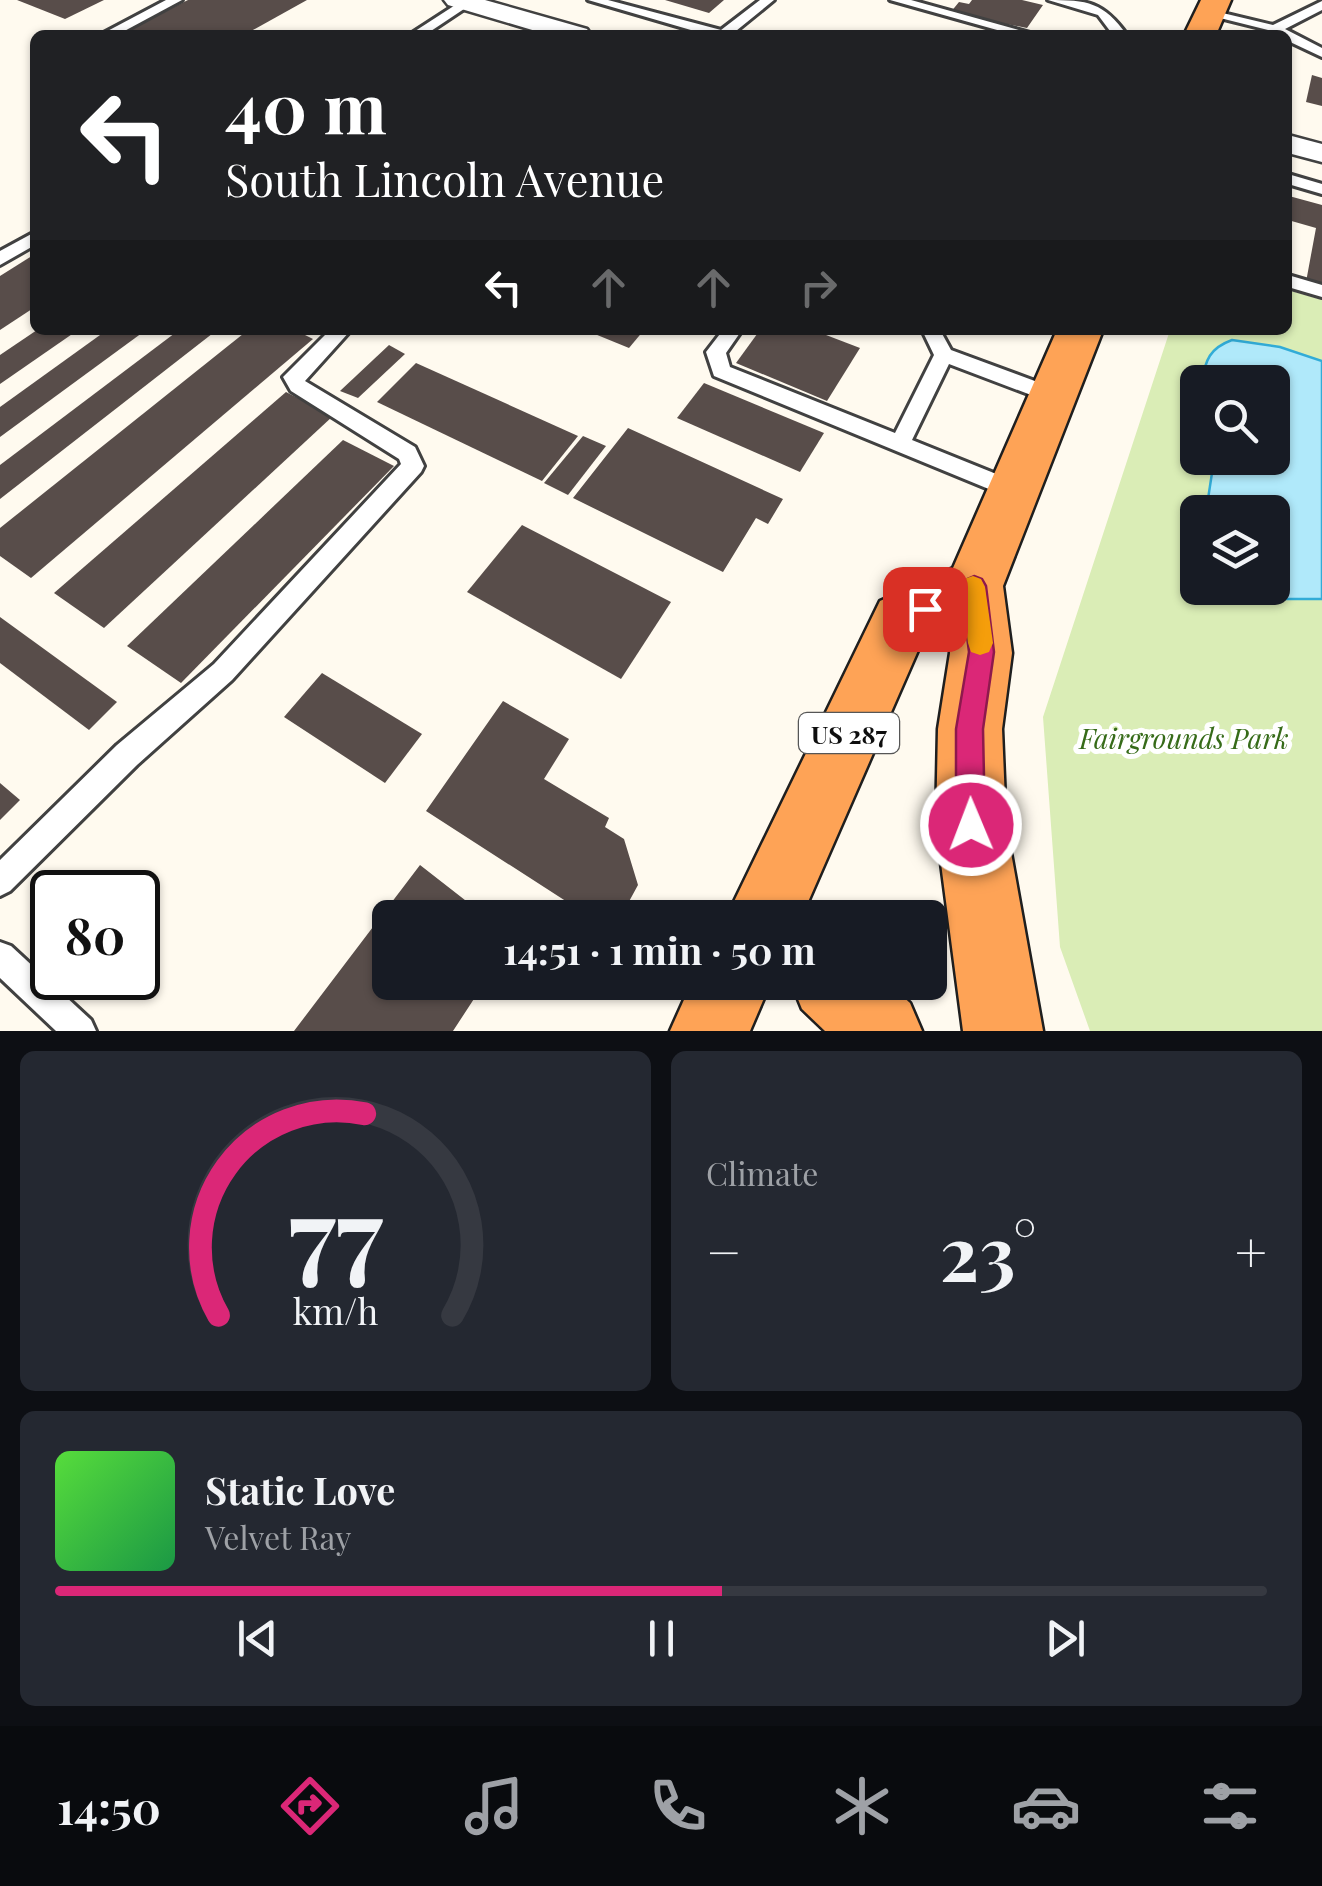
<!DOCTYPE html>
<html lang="en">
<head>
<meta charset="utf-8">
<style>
	body { margin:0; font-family:"Playfair Display",serif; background:#242831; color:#f1f3f6; height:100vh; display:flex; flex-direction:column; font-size:38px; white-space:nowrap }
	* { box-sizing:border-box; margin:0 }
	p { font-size:32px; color:#9ea1a6 }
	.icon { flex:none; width:55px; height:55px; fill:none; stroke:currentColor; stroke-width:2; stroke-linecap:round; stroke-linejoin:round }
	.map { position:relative; height:1031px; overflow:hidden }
	.sheet { display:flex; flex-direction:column; gap:20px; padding:20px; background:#0d0f14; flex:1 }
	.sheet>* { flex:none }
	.banner { position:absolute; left:30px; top:30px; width:1262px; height:305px; border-radius:15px; box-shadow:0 2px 8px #0004; background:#202124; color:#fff; overflow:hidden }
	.fabs { position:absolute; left:1180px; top:365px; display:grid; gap:20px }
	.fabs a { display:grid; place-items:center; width:110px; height:110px; border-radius:15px; background:#171b24; box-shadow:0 2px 8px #0004; font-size:50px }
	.speed { position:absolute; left:30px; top:870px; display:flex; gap:20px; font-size:50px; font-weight:700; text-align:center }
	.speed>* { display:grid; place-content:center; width:130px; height:130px; border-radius:50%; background:#171b24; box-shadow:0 2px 8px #0004; line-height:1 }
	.speed .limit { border:5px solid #111; border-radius:15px; background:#fff; color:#111 }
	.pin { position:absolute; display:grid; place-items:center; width:85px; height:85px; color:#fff; margin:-42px; border-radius:20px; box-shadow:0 5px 15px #0006 }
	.me { position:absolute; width:110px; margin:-55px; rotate:359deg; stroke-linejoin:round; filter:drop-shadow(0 0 8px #0008) }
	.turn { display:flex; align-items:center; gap:35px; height:210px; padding:0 30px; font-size:45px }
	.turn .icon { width:130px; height:130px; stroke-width:2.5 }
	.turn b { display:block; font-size:70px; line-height:85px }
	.lanes { display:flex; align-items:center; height:95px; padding:0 30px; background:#0003; justify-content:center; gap:50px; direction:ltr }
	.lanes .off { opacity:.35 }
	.big { font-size:75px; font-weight:700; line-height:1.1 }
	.sheet .widget { flex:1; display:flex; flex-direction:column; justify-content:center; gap:15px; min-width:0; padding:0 35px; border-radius:15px; background:#242831 }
	.sheet .dial { align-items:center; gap:0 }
	.dial svg { height:260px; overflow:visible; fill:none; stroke:#363941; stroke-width:7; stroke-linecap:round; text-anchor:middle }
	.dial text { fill:#f1f3f6; stroke:none }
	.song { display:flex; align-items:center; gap:30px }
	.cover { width:120px; height:120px; border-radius:15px; background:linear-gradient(135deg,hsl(110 70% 55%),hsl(140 70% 35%)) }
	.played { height:10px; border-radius:5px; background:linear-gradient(90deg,#db2777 55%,#363941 55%) }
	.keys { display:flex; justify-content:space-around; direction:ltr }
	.heat { display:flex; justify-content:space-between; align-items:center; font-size:55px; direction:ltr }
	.sheet .tiles { flex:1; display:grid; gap:20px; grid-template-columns:1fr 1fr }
	.widget:last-child { grid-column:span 2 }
	.trip { position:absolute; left:372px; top:900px; width:575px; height:100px; border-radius:15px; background:#171b24; box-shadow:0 2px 8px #0004; font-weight:700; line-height:100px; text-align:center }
	.tab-bar { display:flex; height:160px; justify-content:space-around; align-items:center; background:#090b0e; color:#9ea1a6 }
	.tab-bar .icon { width:70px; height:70px }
	.tab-bar .active { color:#db2777 }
	.tab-bar b { font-size:45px; color:#f1f3f6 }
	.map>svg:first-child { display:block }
</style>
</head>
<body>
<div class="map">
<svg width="1322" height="1031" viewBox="0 0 1322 1031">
	<rect width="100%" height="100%" fill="#fffaef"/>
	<path fill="#daedb6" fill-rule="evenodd" d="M 1288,290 L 1322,300 L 1322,1031 L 1090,1031 L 1060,947 L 1043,717 L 1170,330 L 1288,330 ZM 1198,382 L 1272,382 L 1272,458 L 1198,458 ZM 1198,512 L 1272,512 L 1272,588 L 1198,588 Z"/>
	<path fill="#b0e9fa" stroke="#32acd7" stroke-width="2.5" d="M 1232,340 L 1280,347 L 1322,361 L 1322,599 L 1253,599 L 1229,588 L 1272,588 L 1272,512 L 1206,512 L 1212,473 L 1210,458 L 1272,458 L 1272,382 L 1202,382 C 1205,360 1210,348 1232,340 Z"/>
	<g fill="#584d4a">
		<path d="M 17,0 L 104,0 L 65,19 Z"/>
		<path d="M 188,0 L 307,0 L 244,35 L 119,35 Z"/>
		<path d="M 665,0 L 724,0 L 709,13 Z"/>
		<path d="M 972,0 L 1022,0 L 1043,5 L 1027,28 L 950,13 L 959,2 L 969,4 Z"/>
		<path d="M 1312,75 L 1322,78 L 1322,106 L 1306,102 Z"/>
		<path d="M 1289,196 L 1322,205 L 1322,287 L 1306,282 L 1316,228 L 1288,220 Z"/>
		<path d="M 35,254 L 35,307 L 0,330 L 0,276 Z"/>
		<path d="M 37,330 L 78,330 L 0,384 L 0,355 Z"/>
		<path d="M 107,330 L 146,330 L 0,437 L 0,407 Z"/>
		<path d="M 179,330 L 217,330 L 0,499 L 0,465 Z"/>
		<path d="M 248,330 L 295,330 L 313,339 L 31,578 L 0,556 L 0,528 Z"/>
		<path d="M 585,330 L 644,330 L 629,348 Z"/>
		<path d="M 760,330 L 813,330 L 860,348 L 827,401 L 736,363 Z"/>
		<path d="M 389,345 L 405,354 L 358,398 L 340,391 Z"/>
		<path d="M 416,363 L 578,436 L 542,481 L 377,402 Z"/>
		<path d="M 704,383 L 824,433 L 800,472 L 677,418 Z"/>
		<path d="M 286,392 L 333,416 L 104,628 L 54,593 Z"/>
		<path d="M 628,428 L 783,499 L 768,524 L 756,518 L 723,572 L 573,498 Z"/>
		<path d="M 583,436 L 606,446 L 568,495 L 544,483 Z"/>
		<path d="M 343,440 L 394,466 L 181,683 L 127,646 Z"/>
		<path d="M 522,525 L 671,602 L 621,679 L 467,592 Z"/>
		<path d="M 0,617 L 117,702 L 89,730 L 0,663 Z"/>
		<path d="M 322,673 L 422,734 L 385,783 L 284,717 Z"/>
		<path d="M 503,701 L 569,739 L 544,779 L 609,818 L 605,827 L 624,839 L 638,885 L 620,918 L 592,918 L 426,811 Z"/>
		<path d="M 0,783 L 20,800 L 0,820 Z"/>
		<path d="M 420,865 L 488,918 L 390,918 L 390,982 L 485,982 L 453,1031 L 294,1031 Z"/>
	</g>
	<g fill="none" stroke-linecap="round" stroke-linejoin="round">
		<defs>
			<g id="service">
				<path d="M 166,0 L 182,0 L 117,35 L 100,35 Z"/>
				<path d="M 463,0 L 473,3 L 425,35 L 409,35 Z"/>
				<path d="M 588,0 L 608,0 L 721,30 L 760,0 L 774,0 L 731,35 L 708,35 Z"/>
				<path d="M 890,0 L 911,0 L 1037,35 L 1015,35 Z"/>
				<path d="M 1048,0 C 1088,0 1103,2 1127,35 L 1113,35 L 1098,15 Z"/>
				<path d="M 1322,1 L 1322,10 L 1285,29 L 1322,48 L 1322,57 L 1288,41 L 1288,35 L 1204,14 L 1210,10 L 1273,25 Z"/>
				<path d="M 1288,174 L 1322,184 L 1322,194 L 1288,184 Z"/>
				<path d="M 35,232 L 35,245 L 0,265 L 0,251 Z"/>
				<path d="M 1288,275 L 1322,285 L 1322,297 L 1288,287 Z"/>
				<path d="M 330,330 L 351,330 L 305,381 L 415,447 L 424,466 L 421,472 L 232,680 L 137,765 L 10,891 L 0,896 L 0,860 L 117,745 L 214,664 L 401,464 L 399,459 L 291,391 L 283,377 Z"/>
				<path d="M 723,330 L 742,330 L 726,353 L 730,367 L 895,433 L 934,355 L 922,330 L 940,330 L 951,350 L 1059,390 L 1062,395 L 1052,403 L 949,364 L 912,440 L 1021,484 L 1024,490 L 1021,496 L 1013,499 L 714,376 L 706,352 Z"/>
				<path d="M 0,942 L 11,946 L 91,1020 L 96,1031 L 56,1031 L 0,978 Z"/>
			</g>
			<g id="minor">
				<path d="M 444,0 L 485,0 L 587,29 L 591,35 L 549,35 L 448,5 Z"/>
				<path d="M 1288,135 L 1322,144 L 1322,162 L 1288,153 Z"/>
			</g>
			<g id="trunk">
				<path d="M 1201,0 L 1231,0 L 1216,35 L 1184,35 Z"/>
				<path d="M 1057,330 L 1103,330 L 1003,586 L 1012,653 L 1002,729 L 1006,825 L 1043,1031 L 963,1031 L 936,825 L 938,729 L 950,653 L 948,627 L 923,639 L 801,918 L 726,918 L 880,601 L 953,568 Z"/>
				<path d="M 692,982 L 771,982 L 750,1031 L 670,1031 Z"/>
				<path d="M 791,982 L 887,982 L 910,1003 L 922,1031 L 825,1031 L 802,1009 Z"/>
			</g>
		</defs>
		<use href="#service" stroke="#414141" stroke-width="6"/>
		<use href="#minor" stroke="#414141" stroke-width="5"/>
		<use href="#trunk" stroke="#1f1f1f" stroke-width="5"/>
		<use href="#service" fill="#fff" fill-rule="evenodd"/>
		<use href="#minor" fill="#fff" fill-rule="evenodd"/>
		<use href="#trunk" fill="#fea356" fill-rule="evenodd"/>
	</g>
	<path fill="#db2777" stroke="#8e194d" stroke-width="2.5" d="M 974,576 L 982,579 L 986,586 L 994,652 L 983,729 L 985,825 L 981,835 L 971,839 L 961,835 L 956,825 L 956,729 L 969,652 L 963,603 L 925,620 L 917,617 L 913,609 L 917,601 Z"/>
	<path fill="#f59e0b" d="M 973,576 L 981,579 L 985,587 L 993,643 L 989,652 L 980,655 L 971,652 L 968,643 L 961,587 L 964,579 Z"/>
	<g text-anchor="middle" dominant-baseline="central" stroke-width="10" stroke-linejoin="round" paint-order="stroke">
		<rect fill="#fff" stroke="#565656" stroke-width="2.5" x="799" y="713" width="100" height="40" rx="8"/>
		<g font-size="25" font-weight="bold" fill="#0e0e0e">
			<text x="849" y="733">US 287</text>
		</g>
		<g font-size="28" font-style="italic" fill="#366b19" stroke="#fff">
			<text x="1184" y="737">Fairgrounds Park</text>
		</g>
	</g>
</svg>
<div class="fabs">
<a><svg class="icon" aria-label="search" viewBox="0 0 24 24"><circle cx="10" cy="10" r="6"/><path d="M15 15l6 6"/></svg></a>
<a><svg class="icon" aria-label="layers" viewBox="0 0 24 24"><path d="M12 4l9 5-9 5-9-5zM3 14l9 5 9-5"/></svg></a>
</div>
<div class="speed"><div class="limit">80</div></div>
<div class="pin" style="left:925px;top:609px;background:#d93025"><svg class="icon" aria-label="arrive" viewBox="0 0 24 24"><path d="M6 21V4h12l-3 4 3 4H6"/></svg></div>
<svg class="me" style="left:971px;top:825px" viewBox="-20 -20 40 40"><circle r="17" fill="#db2777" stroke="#fff" stroke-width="3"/><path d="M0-11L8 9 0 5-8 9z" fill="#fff"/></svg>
<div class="trip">14:51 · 1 min · 50 m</div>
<div class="banner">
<div class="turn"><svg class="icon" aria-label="left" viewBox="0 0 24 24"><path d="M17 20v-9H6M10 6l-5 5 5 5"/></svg><div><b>40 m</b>South Lincoln Avenue</div></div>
<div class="lanes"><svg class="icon" aria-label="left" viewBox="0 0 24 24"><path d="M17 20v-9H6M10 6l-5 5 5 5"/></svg><svg class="icon off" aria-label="ahead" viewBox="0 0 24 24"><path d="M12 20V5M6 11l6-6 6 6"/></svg><svg class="icon off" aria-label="ahead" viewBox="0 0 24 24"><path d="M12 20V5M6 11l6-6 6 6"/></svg><svg class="icon off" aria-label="right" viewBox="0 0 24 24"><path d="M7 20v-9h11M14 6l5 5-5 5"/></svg></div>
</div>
</div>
<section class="sheet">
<div class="tiles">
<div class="widget dial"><svg viewBox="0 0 100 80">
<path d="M14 69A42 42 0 1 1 86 69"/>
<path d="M14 69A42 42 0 0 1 59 7" stroke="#db2777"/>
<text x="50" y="56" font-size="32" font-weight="700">77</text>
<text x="50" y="72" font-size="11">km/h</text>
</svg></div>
<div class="widget"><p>Climate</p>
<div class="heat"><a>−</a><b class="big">23°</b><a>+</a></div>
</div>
<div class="widget">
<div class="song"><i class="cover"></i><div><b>Static Love</b><p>Velvet Ray</p></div></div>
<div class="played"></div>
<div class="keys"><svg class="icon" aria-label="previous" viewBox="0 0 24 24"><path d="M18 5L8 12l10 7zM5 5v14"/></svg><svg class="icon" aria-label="pause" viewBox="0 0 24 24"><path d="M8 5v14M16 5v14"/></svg><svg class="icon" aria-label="next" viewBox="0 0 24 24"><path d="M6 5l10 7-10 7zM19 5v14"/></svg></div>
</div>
</div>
</section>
<nav class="tab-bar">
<b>14:50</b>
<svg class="icon active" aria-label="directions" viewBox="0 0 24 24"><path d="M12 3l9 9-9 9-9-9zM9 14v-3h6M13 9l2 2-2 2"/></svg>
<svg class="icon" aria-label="music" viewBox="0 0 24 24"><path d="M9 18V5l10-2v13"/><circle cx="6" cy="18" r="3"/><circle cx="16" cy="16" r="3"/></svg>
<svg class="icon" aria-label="phone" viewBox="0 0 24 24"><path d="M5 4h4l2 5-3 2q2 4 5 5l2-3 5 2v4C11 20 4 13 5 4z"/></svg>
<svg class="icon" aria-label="climate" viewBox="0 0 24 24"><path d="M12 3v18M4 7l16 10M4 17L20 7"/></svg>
<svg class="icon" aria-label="car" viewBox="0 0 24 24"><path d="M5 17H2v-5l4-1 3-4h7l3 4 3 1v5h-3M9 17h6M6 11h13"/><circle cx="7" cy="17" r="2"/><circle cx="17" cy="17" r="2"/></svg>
<svg class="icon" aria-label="filters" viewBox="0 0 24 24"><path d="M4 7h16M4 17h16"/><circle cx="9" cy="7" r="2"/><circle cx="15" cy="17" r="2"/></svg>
</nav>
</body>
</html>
